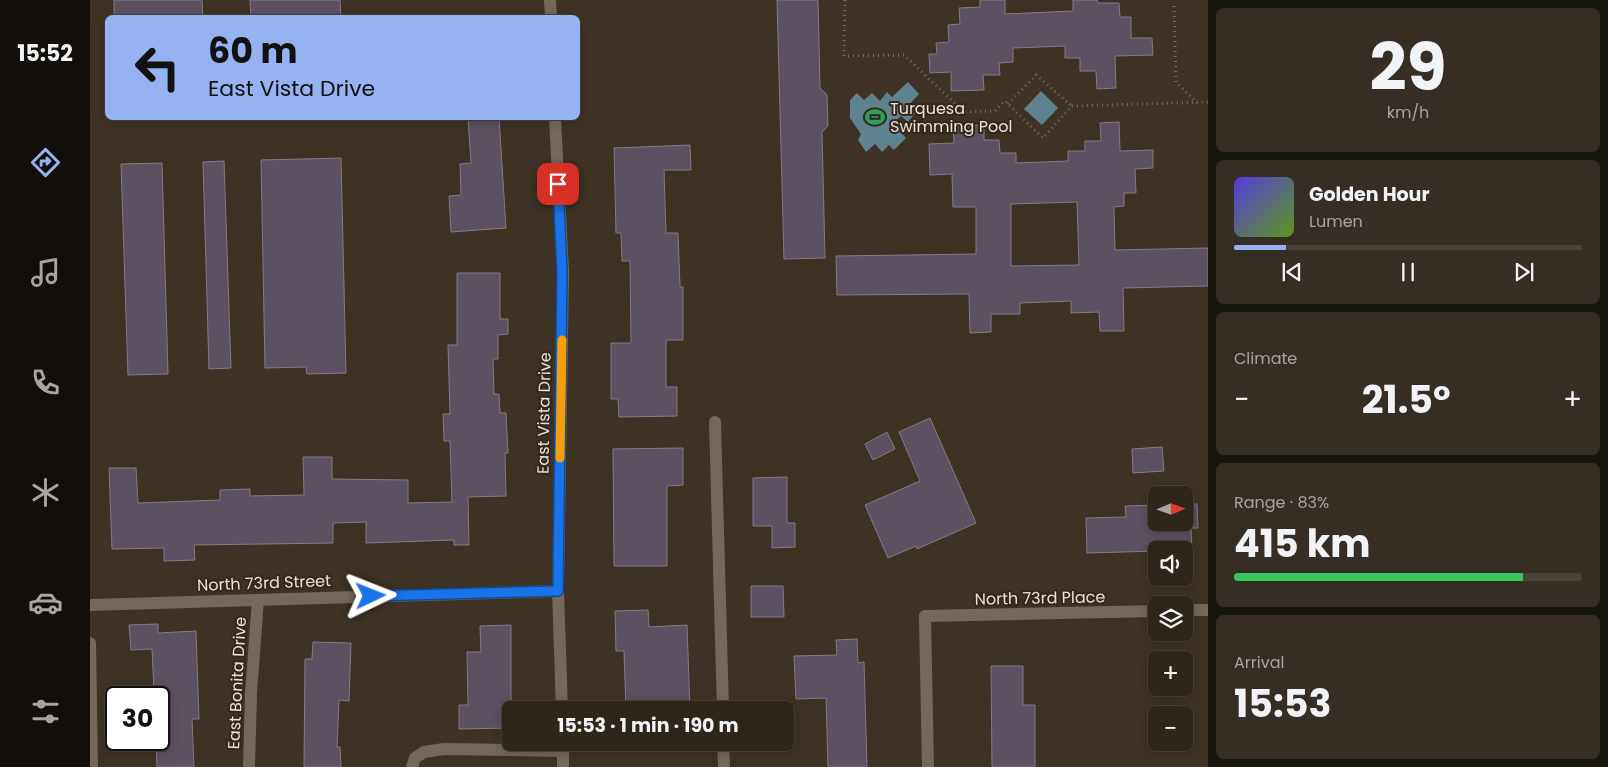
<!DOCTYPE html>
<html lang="en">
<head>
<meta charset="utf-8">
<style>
	body { margin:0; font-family:Poppins,sans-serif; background:#362e24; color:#f1f3f6; height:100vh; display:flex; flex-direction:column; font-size:19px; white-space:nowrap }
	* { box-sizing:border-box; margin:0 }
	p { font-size:16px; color:#a7a5a3 }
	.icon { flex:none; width:28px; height:28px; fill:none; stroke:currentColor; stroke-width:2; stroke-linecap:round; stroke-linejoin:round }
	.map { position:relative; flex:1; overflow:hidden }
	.side { display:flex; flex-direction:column; gap:8px; padding:8px; background:#19150f; width:400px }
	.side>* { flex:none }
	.top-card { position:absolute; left:15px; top:15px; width:475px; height:105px; border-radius:8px; box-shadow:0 2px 12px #0003,0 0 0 1px #49433a; background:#95b2f1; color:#111; overflow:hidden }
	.needle { width:32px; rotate:88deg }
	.buttons { position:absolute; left:1058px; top:486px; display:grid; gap:10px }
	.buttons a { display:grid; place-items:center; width:45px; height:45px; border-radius:8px; background:#2e261b; box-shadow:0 2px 12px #0003,0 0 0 1px #49433a; font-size:25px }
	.speed { position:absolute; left:15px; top:686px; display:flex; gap:10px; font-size:25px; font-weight:700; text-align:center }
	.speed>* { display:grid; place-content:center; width:65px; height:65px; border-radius:50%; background:#2e261b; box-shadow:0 2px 12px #0003,0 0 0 1px #49433a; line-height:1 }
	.speed .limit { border:2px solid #111; border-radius:8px; background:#fff; color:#111 }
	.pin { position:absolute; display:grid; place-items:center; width:42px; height:42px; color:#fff; margin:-21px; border-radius:10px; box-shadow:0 2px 8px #0006 }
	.me { position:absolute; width:55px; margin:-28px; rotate:88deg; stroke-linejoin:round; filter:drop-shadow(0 0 4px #0008) }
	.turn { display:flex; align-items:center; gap:18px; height:105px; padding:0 20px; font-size:22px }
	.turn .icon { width:65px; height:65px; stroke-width:2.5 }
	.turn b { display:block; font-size:35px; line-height:42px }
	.big { font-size:38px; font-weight:700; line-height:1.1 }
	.side .tile { flex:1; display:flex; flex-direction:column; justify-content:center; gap:8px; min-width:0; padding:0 18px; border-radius:8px; background:#362e24 }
	.side .dial { align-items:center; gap:0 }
	.dial b { font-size:65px; line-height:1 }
	.song { display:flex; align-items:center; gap:15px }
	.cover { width:60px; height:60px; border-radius:8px; background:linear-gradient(135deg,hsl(250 70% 55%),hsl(90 70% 35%)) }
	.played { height:5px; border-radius:2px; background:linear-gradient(90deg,#95b2f1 15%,#49433a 15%) }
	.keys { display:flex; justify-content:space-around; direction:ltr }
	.heat { display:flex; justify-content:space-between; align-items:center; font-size:28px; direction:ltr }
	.charge { height:8px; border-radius:4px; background:linear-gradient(90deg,#34c759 83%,#49433a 0) }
	.trip { position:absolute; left:412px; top:701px; width:292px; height:50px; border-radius:8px; background:#2e261b; box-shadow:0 2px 12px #0003,0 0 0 1px #49433a; font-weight:700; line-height:50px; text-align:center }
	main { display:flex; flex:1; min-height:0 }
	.tabs { display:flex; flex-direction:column; width:90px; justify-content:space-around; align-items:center; background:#120f0b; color:#a7a5a3 }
	.tabs .icon { width:35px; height:35px }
	.tabs .selected { color:#95b2f1 }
	.tabs b { font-size:22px; color:#f1f3f6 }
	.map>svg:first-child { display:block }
</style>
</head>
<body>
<main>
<nav class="tabs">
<b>15:52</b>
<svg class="icon selected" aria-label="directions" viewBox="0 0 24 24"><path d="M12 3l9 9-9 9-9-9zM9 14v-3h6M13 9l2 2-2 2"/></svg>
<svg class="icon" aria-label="music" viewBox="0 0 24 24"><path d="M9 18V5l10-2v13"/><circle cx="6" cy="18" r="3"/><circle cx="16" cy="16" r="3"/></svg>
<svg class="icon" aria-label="phone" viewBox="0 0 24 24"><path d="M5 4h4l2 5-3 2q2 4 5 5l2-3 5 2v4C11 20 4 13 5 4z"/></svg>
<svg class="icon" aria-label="climate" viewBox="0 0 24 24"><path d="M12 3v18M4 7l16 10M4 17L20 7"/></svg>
<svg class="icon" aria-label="car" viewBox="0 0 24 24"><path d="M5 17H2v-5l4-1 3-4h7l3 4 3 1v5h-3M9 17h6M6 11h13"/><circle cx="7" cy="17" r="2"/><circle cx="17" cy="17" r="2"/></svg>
<svg class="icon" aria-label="filters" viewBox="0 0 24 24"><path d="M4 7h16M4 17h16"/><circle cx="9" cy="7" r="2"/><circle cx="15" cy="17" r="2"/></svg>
</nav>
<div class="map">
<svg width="1118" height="767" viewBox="0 0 1118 767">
	<rect width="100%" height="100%" fill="#3d3224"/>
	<g fill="#5e8290">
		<path d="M 818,82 L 829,94 L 819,105 L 826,112 L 818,122 L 811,116 L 802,124 L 816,138 L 804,150 L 799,145 L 792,152 L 785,144 L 776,152 L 768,140 L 771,134 L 760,118 L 760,100 L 767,93 L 774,100 L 782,93 L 790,101 L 797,92 L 802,97 Z"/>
		<path d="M 951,91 L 968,108 L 952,125 L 934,109 Z"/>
	</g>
	<g fill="#5c5160" stroke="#867a8b" fill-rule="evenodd">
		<path d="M 24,0 L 112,0 L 113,18 L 24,18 Z"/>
		<path d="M 160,0 L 250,0 L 251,18 L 161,18 Z"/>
		<path d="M 687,0 L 728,0 L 730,88 L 737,95 L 738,126 L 732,132 L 735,258 L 694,259 Z"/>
		<path d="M 890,0 L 915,0 L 915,14 L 983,11 L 983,0 L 1007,0 L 1008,3 L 1029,3 L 1030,17 L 1041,17 L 1041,38 L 1062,38 L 1063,55 L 1025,56 L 1026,88 L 1007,89 L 1006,71 L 990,71 L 990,58 L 975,58 L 975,46 L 923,48 L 923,62 L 909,63 L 910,75 L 893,75 L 894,90 L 861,91 L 861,72 L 840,73 L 839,54 L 847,54 L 846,43 L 859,42 L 858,25 L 870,24 L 869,8 L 890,7 Z"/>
		<path d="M 378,118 L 409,118 L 416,228 L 361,232 L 359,196 L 371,195 L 370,164 L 381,163 Z"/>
		<path d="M 1029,122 L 1030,151 L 1063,150 L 1063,168 L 1045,169 L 1046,193 L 1034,193 L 1034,206 L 1024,207 L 1025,250 L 1118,248 L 1118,286 L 1033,288 L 1034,331 L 1010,331 L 1009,312 L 981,313 L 981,301 L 930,303 L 930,314 L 901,314 L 901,332 L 880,333 L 879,294 L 747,295 L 746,256 L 886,254 L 886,207 L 863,207 L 862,174 L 840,175 L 839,144 L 864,143 L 863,126 L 894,125 L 894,140 L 909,140 L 910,153 L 926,153 L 926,163 L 978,161 L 978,151 L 995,151 L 995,141 L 1011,141 L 1010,123 ZM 987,202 L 989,265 L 921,266 L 921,204 Z"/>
		<path d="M 600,145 L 601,170 L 574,170 L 576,233 L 588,233 L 590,287 L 593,287 L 593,340 L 576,340 L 576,387 L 587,387 L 587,416 L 529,417 L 528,399 L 521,399 L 521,343 L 541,343 L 540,261 L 532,261 L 531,233 L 526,233 L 524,148 Z"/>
		<path d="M 251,158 L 256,373 L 217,374 L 216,367 L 175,368 L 171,160 Z"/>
		<path d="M 134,161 L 141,368 L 119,369 L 113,162 Z"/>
		<path d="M 72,163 L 78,374 L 38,375 L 31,164 Z"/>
		<path d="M 367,273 L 410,273 L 410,319 L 418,319 L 418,334 L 408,335 L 408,359 L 403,359 L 404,394 L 409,394 L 410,413 L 416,413 L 418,453 L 415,453 L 416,496 L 378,497 L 379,545 L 364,545 L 364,540 L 276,543 L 276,522 L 243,523 L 243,543 L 104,545 L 105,560 L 74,561 L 74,548 L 22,549 L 19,468 L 46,468 L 48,503 L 130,500 L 130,490 L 160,489 L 160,496 L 214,495 L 213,457 L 242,457 L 242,479 L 318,480 L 318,503 L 362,502 L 360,441 L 354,441 L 353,414 L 360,414 L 358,345 L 367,345 Z"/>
		<path d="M 840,418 L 886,523 L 827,549 L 826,546 L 798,558 L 775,505 L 830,481 L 809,432 Z"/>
		<path d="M 797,432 L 805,449 L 783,460 L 775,444 Z"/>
		<path d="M 1072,447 L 1074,471 L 1043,473 L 1042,449 Z"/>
		<path d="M 593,448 L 593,485 L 577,486 L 577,566 L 524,566 L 523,449 Z"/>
		<path d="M 697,477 L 697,523 L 705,523 L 705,547 L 682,548 L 682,526 L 663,526 L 663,478 Z"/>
		<path d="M 1094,504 L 1107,504 L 1108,528 L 1101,528 L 1102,550 L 997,553 L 996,518 L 1036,517 L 1035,506 L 1066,505 L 1066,522 L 1094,522 Z"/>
		<path d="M 661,586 L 693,586 L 694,617 L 661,617 Z"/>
		<path d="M 558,610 L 559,627 L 597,625 L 600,710 L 536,710 L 534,651 L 526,651 L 525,611 Z"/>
		<path d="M 68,624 L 68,633 L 106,631 L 109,719 L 102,719 L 104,767 L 67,767 L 66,740 L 74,737 L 72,690 L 64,691 L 62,649 L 41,650 L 39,625 Z"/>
		<path d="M 421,625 L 421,728 L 369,729 L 369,705 L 378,705 L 377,652 L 391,652 L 390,626 Z"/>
		<path d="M 767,639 L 768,663 L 774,662 L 777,767 L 738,767 L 736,698 L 706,699 L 704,656 L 747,655 L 746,640 Z"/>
		<path d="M 223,642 L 261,643 L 259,701 L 249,700 L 247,747 L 250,747 L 251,767 L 214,767 L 215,659 L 222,659 Z"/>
		<path d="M 901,666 L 933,666 L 933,705 L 945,705 L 945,767 L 902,767 Z"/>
	</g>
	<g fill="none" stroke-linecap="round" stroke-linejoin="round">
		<g stroke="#766d60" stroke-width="3" stroke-dasharray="1 4" stroke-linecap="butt">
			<path d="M 755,0 L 754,56 L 814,55 L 874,112 L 905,111 L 915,101 L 953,138 L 982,106 L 1118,102"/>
			<path d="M 1084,6 L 1086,82 L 1107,103"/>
			<path d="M 918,104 L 946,75 L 982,106"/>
		</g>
		<g stroke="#746858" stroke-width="12">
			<path d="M 625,422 L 633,710"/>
			<path d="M 0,643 L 2,767"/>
			<path d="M 633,742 L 634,767"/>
			<path d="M 322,767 L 325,758 L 334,752 L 354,749 L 473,751"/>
		</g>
		<g stroke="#746858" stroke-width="12">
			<path d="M 460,0 L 461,18"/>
			<path d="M 465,118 L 473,271 L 468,591 L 472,710"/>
			<path d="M 0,605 L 468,591"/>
			<path d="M 1094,610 L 1118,610"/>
			<path d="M 473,742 L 473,767"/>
			<path d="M 159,767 L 161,693 L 168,600"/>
			<path d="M 838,767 L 835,616 L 1066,611"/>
		</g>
	</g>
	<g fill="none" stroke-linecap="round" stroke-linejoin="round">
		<defs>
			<path id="route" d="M 281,596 L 468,591 L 472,271 L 468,184"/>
		</defs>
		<use href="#route" stroke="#114b97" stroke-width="12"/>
		<use href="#route" stroke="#1a73e8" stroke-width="9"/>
		<path stroke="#f59e0b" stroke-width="9" d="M 470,458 L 472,340"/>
	</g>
	<defs>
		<symbol id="stadium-bare" viewBox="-9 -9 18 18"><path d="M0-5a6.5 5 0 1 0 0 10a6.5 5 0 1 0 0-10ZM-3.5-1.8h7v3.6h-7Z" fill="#2e9e5b" stroke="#33281a" stroke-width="2.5" paint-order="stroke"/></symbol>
	</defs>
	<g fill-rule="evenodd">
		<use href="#stadium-bare" x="771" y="103" width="28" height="28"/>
	</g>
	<g text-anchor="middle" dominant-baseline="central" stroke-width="4" stroke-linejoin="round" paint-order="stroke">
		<g font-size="16" fill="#e9e2d9" stroke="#33281a" text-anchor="start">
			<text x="800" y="108">Turquesa<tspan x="800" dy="18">Swimming Pool</tspan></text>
		</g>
		<g font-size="16" fill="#e9e2d9" stroke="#33281a">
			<text transform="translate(454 413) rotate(-89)">East Vista Drive</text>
			<text transform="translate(174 583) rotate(-2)">North 73rd Street</text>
			<text transform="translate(950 598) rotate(-1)">North 73rd Place</text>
			<text transform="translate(147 683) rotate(-87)">East Bonita Drive</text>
		</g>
	</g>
</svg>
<div class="buttons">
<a><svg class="needle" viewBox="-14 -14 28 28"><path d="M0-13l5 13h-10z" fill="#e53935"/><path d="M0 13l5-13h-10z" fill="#a7a5a3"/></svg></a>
<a><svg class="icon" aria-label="sound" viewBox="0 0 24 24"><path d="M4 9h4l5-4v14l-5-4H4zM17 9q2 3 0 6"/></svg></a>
<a><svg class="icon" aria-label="layers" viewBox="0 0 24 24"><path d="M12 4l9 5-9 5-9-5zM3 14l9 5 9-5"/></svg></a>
<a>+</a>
<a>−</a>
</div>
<div class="speed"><div class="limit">30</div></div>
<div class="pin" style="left:468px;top:184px;background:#d93025"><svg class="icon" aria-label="arrive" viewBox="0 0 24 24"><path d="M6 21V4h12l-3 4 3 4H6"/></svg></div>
<svg class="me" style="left:281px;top:596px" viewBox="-20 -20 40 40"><path d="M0-17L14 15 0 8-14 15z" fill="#1a73e8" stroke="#fff" stroke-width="4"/></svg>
<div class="trip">15:53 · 1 min · 190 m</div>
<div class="top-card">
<div class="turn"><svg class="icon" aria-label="left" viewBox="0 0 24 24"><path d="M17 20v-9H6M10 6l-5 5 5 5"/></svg><div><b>60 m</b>East Vista Drive</div></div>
</div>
</div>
<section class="side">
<div class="tile dial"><b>29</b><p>km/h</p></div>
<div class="tile">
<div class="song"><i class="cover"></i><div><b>Golden Hour</b><p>Lumen</p></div></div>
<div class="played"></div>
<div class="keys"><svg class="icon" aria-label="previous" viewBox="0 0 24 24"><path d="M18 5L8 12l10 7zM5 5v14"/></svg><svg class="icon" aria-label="pause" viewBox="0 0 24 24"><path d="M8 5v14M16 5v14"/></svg><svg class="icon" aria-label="next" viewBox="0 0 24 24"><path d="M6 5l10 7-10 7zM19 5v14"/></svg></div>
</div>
<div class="tile"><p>Climate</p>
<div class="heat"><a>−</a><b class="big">21.5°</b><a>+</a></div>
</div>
<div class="tile"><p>Range · 83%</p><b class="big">415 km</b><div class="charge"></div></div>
<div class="tile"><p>Arrival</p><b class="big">15:53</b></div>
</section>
</main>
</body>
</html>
